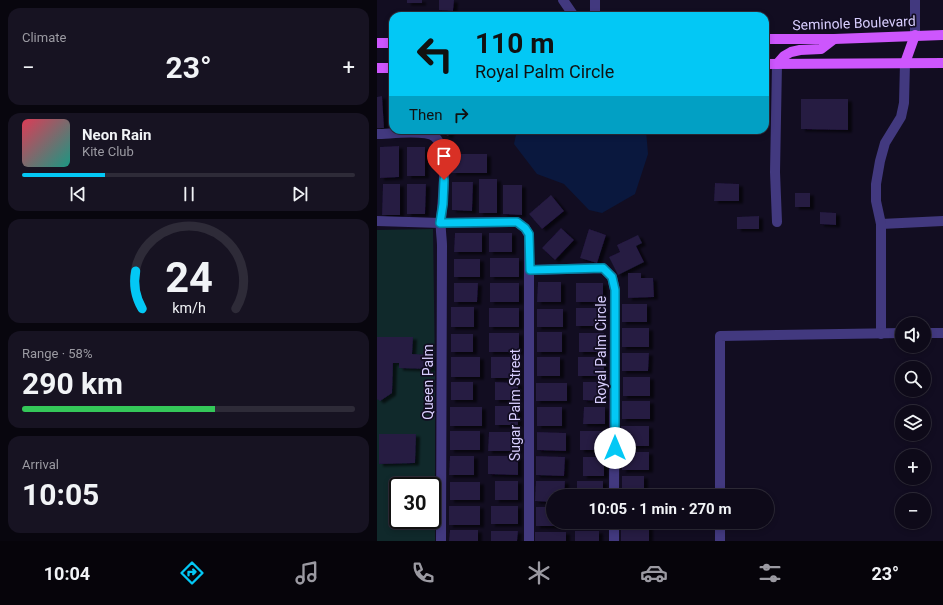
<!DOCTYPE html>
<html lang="en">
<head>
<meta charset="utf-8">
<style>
	body { margin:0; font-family:Roboto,sans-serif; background:#171322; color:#f1f3f6; height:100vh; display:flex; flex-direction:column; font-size:15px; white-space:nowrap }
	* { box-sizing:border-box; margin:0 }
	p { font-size:13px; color:#9b9aa2 }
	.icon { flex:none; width:22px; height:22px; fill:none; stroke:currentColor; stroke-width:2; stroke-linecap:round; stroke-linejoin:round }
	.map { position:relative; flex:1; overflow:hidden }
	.details { display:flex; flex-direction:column; gap:8px; padding:8px; background:#08060e; width:377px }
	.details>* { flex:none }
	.banner { position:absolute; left:12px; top:12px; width:380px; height:122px; border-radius:12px; box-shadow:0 2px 6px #0003,0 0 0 1px #2e2b38; background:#03c8f5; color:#111; overflow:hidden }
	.buttons { position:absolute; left:518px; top:317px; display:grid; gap:8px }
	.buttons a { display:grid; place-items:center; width:36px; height:36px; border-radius:50%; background:#0e0a19; box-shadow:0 2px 6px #0003,0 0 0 1px #2e2b38; font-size:20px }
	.speed { position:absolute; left:12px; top:477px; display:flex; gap:8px; font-size:20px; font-weight:700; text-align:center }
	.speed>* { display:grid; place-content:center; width:52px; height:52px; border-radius:50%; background:#0e0a19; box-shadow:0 2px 6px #0003,0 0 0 1px #2e2b38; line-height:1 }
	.speed .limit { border:2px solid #111; border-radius:6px; background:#fff; color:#111 }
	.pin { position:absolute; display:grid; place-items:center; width:34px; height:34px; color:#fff; margin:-41px -17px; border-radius:50% 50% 50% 0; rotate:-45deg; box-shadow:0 0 4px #0007 }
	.pin .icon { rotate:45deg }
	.me { position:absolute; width:44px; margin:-22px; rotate:0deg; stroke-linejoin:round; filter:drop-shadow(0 0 3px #0008) }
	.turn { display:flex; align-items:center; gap:14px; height:84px; padding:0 20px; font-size:18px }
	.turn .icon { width:52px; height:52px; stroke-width:2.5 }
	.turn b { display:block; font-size:28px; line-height:34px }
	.then { display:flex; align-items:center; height:38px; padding:0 20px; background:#0003; gap:8px; font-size:15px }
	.big { font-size:30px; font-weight:700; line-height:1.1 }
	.details .widget { flex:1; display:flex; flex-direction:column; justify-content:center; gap:6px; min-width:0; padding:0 14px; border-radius:12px; background:#171322 }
	.details .dial { align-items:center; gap:0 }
	.dial svg { height:104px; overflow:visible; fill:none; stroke:#2e2b38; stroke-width:7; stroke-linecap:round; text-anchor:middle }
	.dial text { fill:#f1f3f6; stroke:none }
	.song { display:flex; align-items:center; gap:12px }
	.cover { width:48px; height:48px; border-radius:6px; background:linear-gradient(135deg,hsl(350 70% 55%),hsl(170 70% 35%)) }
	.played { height:4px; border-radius:2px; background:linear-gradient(90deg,#03c8f5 25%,#2e2b38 25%) }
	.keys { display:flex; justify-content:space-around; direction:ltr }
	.heat { display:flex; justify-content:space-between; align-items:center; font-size:22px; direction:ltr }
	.charge { height:6px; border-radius:3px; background:linear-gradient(90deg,#34c759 58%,#2e2b38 0) }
	.trip { position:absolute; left:169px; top:489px; width:228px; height:40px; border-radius:20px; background:#0e0a19; box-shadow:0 2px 6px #0003,0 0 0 1px #2e2b38; font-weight:700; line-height:40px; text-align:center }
	.menu { display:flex; height:64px; justify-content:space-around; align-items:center; background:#06040a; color:#9b9aa2 }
	.menu .icon { width:28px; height:28px }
	.menu .current { color:#03c8f5 }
	.menu b { font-size:18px; color:#f1f3f6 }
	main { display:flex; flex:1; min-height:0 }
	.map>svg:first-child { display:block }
</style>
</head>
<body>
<main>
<section class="details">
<div class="widget"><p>Climate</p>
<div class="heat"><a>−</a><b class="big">23°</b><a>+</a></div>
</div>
<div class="widget">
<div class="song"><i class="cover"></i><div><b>Neon Rain</b><p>Kite Club</p></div></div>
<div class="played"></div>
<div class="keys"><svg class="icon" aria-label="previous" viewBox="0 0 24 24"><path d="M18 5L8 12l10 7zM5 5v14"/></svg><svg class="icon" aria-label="pause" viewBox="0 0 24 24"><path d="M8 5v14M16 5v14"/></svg><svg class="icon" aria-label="next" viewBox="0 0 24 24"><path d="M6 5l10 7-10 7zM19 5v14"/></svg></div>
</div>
<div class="widget dial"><svg viewBox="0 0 100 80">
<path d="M14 69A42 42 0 1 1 86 69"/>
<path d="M14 69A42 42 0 0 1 9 40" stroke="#03c8f5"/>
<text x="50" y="56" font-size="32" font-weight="700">24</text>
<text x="50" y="72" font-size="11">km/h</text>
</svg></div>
<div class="widget"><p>Range · 58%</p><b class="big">290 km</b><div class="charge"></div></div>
<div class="widget"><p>Arrival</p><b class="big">10:05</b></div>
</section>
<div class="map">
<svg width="566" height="541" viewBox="0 0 566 541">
	<defs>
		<filter id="shadow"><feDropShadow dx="4" dy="2.5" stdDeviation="1" flood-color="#0009"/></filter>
	</defs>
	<rect width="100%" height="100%" fill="#120d21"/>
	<path fill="#10292b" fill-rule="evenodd" d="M 56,229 L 58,371 L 58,541 L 0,541 L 0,230 ZM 21,486 L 55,486 L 55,520 L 21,520 Z"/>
	<path fill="#0a183e" d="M 140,130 L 269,130 L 271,154 L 258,194 L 225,213 L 212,210 L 187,184 L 160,174 L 137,144 Z"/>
	<g fill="#251a42" filter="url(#shadow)">
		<rect x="30" y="0" width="15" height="3"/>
		<path d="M 62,0 L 77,0 L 76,11 L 62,10 Z"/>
		<path d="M 5,96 L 7,128 L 0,128 L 0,97 Z"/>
		<path d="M 424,99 L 471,99 L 471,130 L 424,129 Z"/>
		<path d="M 60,130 L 75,130 L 71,136 Z"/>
		<path d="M 22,146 L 22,177 L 3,178 L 3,147 Z"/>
		<rect x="30" y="147" width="18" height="29"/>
		<rect x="75" y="154" width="35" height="19"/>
		<rect x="102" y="179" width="18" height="34"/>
		<path d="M 75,182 L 96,182 L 95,211 L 75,210 Z"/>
		<path d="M 338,183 L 362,184 L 362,201 L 337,201 Z"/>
		<path d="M 6,184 L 23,184 L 23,215 L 5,215 Z"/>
		<path d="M 30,184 L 49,184 L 48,214 L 30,214 Z"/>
		<path d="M 126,185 L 145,185 L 145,215 L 126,214 Z"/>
		<rect x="418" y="193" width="15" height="14"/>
		<path d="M 174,195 L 187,211 L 165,229 L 152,214 Z"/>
		<path d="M 443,212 L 459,213 L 459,225 L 443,224 Z"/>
		<path d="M 382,216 L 382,229 L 360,229 L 360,217 Z"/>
		<path d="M 184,228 L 197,240 L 178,260 L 165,248 Z"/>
		<path d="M 212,229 L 229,235 L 220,263 L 203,258 Z"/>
		<path d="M 78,233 L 105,233 L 105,252 L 77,252 Z"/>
		<rect x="112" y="233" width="23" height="19"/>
		<path d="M 261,235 L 265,243 L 259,246 L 267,262 L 241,275 L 232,257 L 243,252 L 240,245 Z"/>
		<rect x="113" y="258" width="29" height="19"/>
		<rect x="77" y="259" width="26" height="18"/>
		<path d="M 251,273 L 264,273 L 264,278 L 276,278 L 277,297 L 251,298 Z"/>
		<path d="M 161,282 L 184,282 L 184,302 L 160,302 Z"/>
		<path d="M 77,283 L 101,283 L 100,302 L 77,302 Z"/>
		<rect x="113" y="283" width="29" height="19"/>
		<rect x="199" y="283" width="27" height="19"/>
		<rect x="245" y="304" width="25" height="18"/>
		<rect x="74" y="307" width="23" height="20"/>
		<rect x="112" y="308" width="30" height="19"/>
		<rect x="199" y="308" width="28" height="18"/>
		<rect x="160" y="309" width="26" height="18"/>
		<rect x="245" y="328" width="27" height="19"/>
		<rect x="160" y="332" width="25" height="20"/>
		<rect x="112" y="333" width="30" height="19"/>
		<rect x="202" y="333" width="25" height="19"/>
		<rect x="74" y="334" width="22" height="18"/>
		<path d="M 0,337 L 36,337 L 35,354 L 54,355 L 54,369 L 22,368 L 22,363 L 16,363 L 15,393 L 3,401 L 0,399 Z"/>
		<path d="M 245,353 L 272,353 L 271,371 L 245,371 Z"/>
		<rect x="74" y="357" width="29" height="20"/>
		<rect x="114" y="357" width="26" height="21"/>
		<rect x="160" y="357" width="23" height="19"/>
		<rect x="201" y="357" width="26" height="19"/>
		<rect x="246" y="377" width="27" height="19"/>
		<rect x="74" y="382" width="22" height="18"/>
		<path d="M 118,382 L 141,383 L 141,400 L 118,400 Z"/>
		<path d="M 206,382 L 227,382 L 227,401 L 206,400 Z"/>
		<rect x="159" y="383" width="31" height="18"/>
		<rect x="245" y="401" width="28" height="18"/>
		<rect x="118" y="406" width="23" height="19"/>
		<rect x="73" y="407" width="32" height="19"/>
		<rect x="160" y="407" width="25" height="19"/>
		<path d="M 207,407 L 228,407 L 228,424 L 206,424 Z"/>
		<rect x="244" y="426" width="28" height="20"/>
		<rect x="73" y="431" width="30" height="19"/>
		<rect x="203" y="431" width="24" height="19"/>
		<path d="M 112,432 L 141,432 L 141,451 L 111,451 Z"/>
		<path d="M 160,432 L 189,433 L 189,451 L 160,450 Z"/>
		<path d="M 2,434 L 39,434 L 38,463 L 2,464 Z"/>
		<rect x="245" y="452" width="27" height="18"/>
		<path d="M 73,456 L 97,456 L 97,475 L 72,475 Z"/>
		<path d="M 111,456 L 141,456 L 141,475 L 111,474 Z"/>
		<path d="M 159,456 L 188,457 L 187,476 L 159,475 Z"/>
		<rect x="206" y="457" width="21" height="19"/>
		<rect x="245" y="476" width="22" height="18"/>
		<rect x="118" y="481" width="23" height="19"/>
		<path d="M 159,481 L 188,481 L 187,496 L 176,496 L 176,502 L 158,501 Z"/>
		<rect x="200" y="481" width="26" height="15"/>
		<rect x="73" y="482" width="30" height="18"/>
		<rect x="72" y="506" width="31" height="19"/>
		<rect x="114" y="506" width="27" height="18"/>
		<path d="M 159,507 L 176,507 L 176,522 L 187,522 L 187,526 L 159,526 Z"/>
		<rect x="198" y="522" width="30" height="2"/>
		<rect x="244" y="525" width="28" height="16"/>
		<path d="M 73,530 L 101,530 L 101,541 L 72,541 Z"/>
		<path d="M 114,531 L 141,531 L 140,541 L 114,541 Z"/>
		<rect x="198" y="531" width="24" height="10"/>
		<rect x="158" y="532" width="31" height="9"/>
	</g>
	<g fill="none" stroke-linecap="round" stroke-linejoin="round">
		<g stroke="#42397f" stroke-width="10">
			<path d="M 186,0 L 197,16"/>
			<path d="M 218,0 L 218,16"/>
			<path d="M 538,35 L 538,0"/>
			<path d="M 400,64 L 398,172 L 400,222"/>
			<path d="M 0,134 C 13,134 49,129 58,137 C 73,151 65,202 64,221 C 63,229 65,238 65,246 L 64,541"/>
			<path d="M 0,221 L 63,223 L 140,222 L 148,228 L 152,235 L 152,541"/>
			<path d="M 504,224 L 566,221"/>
			<path d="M 153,270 L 226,268 L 235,277 L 238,290 L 237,496"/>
			<path d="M 547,333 L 566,333"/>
			<path d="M 504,334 L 504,224 L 499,201 L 499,184 L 503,161 L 508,143 L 524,117 L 527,103 L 528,63"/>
			<path d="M 343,496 L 343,336 L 525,333"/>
			<path d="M 343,522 L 343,541"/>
			<path d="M 237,541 L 237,522"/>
		</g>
		<g stroke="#cd56fd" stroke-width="10">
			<path d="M 388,39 L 457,39 L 566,35"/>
			<path d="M 0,43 L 16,43"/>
			<path d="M 528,63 L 538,35"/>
			<path d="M 388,64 L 566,63"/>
			<path d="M 400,64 L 407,56 L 414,52 L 423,50 L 444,49 L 457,39"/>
			<path d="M 0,68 L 16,68"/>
		</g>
	</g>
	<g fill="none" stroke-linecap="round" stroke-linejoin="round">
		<defs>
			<path id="route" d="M 67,180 L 66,204 L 63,223 L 140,222 L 148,228 L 152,234 L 153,270 L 226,268 L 235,277 L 238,290 L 238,448"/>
		</defs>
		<use href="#route" stroke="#02829f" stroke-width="10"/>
		<use href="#route" stroke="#03c8f5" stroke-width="7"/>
	</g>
	<g text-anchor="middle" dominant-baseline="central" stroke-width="3.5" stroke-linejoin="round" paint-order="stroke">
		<g font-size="14" fill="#d8cefe" stroke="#120d21">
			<text transform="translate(477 23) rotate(-2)">Seminole Boulevard</text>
			<text transform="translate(224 350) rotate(-90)">Royal Palm Circle</text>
			<text transform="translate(51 382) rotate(-90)">Queen Palm</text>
			<text transform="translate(138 405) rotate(-90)">Sugar Palm Street</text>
		</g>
	</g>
</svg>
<div class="buttons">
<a><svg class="icon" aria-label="sound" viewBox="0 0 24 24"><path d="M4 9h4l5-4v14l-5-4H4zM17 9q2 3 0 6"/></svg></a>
<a><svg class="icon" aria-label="search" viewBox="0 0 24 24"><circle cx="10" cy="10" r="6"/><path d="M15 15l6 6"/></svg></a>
<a><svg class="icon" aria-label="layers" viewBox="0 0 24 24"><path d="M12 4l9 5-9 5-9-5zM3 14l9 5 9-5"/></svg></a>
<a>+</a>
<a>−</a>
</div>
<div class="speed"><div class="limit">30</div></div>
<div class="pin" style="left:67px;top:180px;background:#d93025"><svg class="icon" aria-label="arrive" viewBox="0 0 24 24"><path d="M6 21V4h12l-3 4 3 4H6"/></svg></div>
<svg class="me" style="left:238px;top:448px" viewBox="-20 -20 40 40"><circle r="19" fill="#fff"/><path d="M0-13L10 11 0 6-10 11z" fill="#03c8f5"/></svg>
<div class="trip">10:05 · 1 min · 270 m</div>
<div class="banner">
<div class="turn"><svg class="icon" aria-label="left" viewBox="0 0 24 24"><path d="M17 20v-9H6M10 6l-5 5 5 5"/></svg><div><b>110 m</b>Royal Palm Circle</div></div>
<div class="then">Then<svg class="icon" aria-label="right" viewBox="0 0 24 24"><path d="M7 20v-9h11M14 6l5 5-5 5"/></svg></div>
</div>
</div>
</main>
<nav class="menu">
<b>10:04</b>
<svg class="icon current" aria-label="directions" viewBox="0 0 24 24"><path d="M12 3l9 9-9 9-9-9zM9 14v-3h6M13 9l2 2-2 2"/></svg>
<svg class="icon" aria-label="music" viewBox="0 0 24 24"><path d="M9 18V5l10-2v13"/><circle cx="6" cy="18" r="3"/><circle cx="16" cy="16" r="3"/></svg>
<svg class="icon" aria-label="phone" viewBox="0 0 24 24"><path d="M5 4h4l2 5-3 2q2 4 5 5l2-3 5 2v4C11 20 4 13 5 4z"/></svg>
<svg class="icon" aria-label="climate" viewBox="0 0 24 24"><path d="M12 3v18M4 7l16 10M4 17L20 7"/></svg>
<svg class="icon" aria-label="car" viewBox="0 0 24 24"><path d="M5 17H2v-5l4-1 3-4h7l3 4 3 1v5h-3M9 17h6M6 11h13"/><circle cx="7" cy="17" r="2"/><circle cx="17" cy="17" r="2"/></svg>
<svg class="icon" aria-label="filters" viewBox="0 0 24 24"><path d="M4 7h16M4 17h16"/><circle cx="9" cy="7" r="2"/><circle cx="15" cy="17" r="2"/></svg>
<b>23°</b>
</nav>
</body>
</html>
